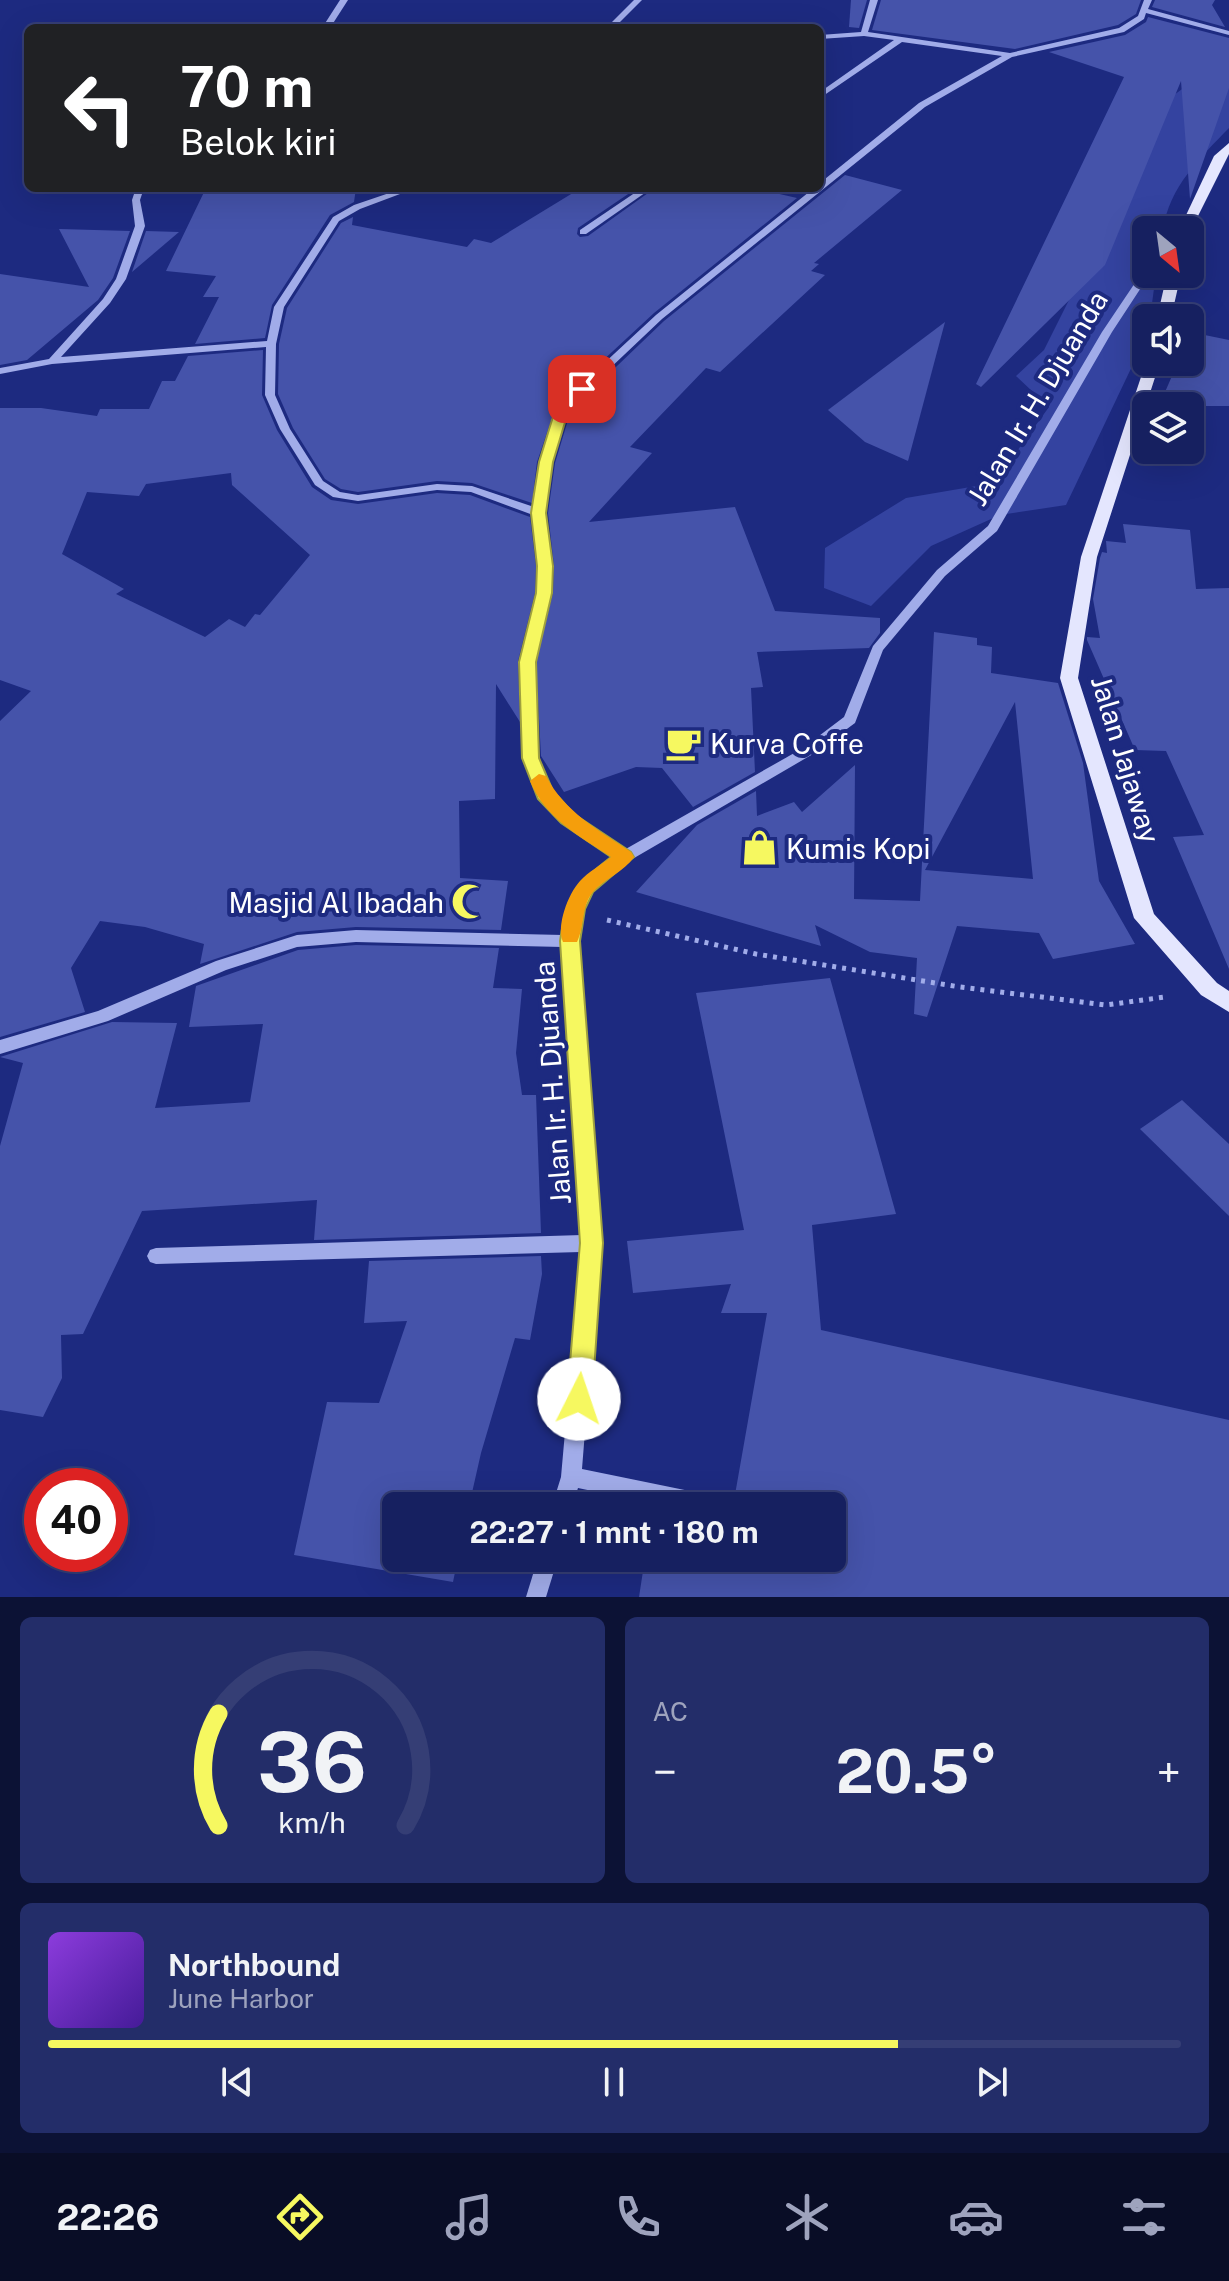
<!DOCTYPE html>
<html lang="id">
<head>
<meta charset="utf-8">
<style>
	body { margin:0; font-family:"Public Sans",sans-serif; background:#232d69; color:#f1f3f6; height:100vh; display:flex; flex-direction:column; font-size:30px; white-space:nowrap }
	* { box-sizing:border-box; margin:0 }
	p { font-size:26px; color:#9ea3bd }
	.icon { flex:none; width:44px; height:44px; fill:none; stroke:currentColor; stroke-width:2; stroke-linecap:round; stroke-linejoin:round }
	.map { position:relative; height:1597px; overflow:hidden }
	.panel { display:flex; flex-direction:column; gap:20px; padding:20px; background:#0c1235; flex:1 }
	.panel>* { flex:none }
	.hud { position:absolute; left:24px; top:24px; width:800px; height:168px; border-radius:12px; box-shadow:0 8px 32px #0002,0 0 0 2px #353e75; background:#202124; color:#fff; overflow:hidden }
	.needle { width:52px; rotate:151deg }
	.fabs { position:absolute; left:1132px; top:216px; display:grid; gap:16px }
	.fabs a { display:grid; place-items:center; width:72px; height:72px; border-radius:12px; background:#162060; box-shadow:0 8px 32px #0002,0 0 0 2px #353e75; font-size:40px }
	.speed { position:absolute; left:24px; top:1468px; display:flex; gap:16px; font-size:40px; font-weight:700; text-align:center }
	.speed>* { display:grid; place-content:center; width:104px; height:104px; border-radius:50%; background:#162060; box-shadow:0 8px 32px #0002,0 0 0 2px #353e75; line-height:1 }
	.speed .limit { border:12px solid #d22; background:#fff; color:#111 }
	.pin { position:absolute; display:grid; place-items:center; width:68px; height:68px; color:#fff; margin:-34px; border-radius:16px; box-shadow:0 4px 12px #0006 }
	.me { position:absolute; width:88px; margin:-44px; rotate:4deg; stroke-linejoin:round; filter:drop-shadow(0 0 6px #0008) }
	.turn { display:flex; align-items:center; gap:28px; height:168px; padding:0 24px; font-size:36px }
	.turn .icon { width:104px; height:104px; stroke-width:2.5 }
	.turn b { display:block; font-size:56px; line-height:68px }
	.big { font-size:60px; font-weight:700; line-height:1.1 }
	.panel .widget { flex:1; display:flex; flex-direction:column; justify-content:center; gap:12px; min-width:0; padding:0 28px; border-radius:12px; background:#232d69 }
	.panel .dial { align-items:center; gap:0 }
	.dial svg { height:208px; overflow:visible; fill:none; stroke:#353e75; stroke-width:7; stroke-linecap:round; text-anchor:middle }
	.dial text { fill:#f1f3f6; stroke:none }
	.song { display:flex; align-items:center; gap:24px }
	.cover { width:96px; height:96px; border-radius:12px; background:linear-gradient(135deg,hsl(270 70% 55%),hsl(260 70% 35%)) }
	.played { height:8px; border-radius:4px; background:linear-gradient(90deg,#f6f860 75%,#353e75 75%) }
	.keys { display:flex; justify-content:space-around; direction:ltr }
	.heat { display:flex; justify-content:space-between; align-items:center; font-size:44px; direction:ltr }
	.panel .tiles { flex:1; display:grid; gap:20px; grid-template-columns:1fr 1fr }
	.widget:last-child { grid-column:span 2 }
	.trip { position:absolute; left:382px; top:1492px; width:464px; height:80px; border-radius:12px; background:#162060; box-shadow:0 8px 32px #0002,0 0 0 2px #353e75; font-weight:700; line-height:80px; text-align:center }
	.dock { display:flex; height:128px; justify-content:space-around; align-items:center; background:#090d26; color:#9ea3bd }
	.dock .icon { width:56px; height:56px }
	.dock .active { color:#f6f860 }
	.dock b { font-size:36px; color:#f1f3f6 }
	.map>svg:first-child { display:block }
</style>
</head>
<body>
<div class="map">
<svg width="1229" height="1597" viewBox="0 0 1229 1597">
	<rect width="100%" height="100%" fill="#1d2a80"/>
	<path fill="#3443a0" d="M 1199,77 L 1229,83 L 1229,128 C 1200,158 1169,187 1163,230 L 1146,230 L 1146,274 L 1156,274 L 1150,318 L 1146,318 L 1146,337 L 1066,505 L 1000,515 L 931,546 L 871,606 L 824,588 L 825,548 L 906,498 L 994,483 L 1049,407 L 1016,376 L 1044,350 L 1075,288 L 1153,110 Z"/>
	<g fill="#4553aa" fill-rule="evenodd">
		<path d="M 851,0 L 867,0 L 859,28 L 849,27 Z"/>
		<path d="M 881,0 L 1141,0 L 1136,14 L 1118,25 L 1015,49 L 872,30 Z"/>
		<path d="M 1155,0 L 1215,0 L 1212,5 L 1225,27 L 1152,7 Z"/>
		<path d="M 1148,17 L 1229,38 L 1229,88 L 1190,199 L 1181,81 L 1105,265 L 981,387 L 976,384 L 1124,77 L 1049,52 L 1125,35 L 1146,22 Z"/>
		<path d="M 845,175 L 902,190 L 814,263 L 819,264 L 811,271 L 825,275 L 720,372 L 706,368 L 630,447 L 652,453 L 589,522 L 735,507 L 775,611 L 880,618 L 880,633 L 869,648 L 757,652 L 763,687 L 751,688 L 755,772 L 693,807 L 662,768 L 636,767 L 564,792 L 541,756 L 536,662 L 553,593 L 554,566 L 548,513 L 555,463 L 571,410 L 664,321 Z"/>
		<path d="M 206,188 L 356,188 L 354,202 L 330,215 L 272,305 L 265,338 L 195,344 L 219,297 L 203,297 L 216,276 L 166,271 Z"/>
		<path d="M 581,188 L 637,188 L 578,228 L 577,234 L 580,237 L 588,236 L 655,188 L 753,188 L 797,198 L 654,313 L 557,403 L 537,462 L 532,503 L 472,483 L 437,481 L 358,492 L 341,489 L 325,479 L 293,428 L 278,394 L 279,344 L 287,308 L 341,223 L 353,217 L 352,225 L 467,247 L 474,239 L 491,243 Z"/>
		<path d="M 59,229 L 130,231 L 113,278 L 98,300 L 27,360 L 0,365 L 0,274 L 89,287 Z"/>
		<path d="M 146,231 L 179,232 L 132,272 Z"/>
		<path d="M 945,322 L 908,461 L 865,442 L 828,410 Z"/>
		<path d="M 1190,332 L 1229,340 L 1229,406 L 1159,406 L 1178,362 L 1190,362 Z"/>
		<path d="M 263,350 L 262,395 L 277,430 L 312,487 L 331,500 L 358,504 L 437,493 L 470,495 L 530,517 L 536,566 L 535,593 L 518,661 L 520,722 L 496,684 L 495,799 L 459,801 L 460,878 L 508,881 L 501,930 L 356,927 L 297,932 L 200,964 L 204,944 L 145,927 L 100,921 L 71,968 L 85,1012 L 0,1037 L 0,721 L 31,691 L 0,680 L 0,408 L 41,408 L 97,416 L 100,409 L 149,409 L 162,381 L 175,381 L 188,356 ZM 231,473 L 232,485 L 310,555 L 260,615 L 255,614 L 245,627 L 229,619 L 205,637 L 116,594 L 124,589 L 62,554 L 87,492 L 139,496 L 146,484 Z"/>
		<path d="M 1123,524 L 1190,530 L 1196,589 L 1229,588 L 1229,969 L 1173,837 L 1204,835 L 1166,751 L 1135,750 L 1087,640 L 1087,637 L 1100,638 L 1093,599 L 1100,558 L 1102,552 L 1107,553 L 1106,541 L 1126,543 Z"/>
		<path d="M 934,632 L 977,638 L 977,645 L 992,647 L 991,673 L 1058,683 L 1083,763 L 1099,881 L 1135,944 L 1053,959 L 1039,933 L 957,926 L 927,1017 L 914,1014 L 917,958 L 870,952 L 815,925 L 821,946 L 636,892 L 697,825 L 756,791 L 757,816 L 794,802 L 802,812 L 855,765 L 854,899 L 920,901 ZM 1015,702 L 1033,879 L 925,870 Z"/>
		<path d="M 356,945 L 499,948 L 493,988 L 522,989 L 516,1053 L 522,1095 L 536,1095 L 541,1233 L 314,1240 L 317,1200 L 142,1211 L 83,1334 L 61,1335 L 62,1378 L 43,1417 L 0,1410 L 0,1146 L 23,1063 L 0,1057 L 112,1022 L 177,1023 L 155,1108 L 250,1102 L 263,1024 L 189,1027 L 196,986 L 298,950 Z"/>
		<path d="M 830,978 L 896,1214 L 812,1225 L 821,1330 L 1229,1420 L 1229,1597 L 639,1597 L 645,1558 L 832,1558 L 832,1506 L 733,1506 L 767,1313 L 721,1313 L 731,1284 L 633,1293 L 627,1241 L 744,1230 L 696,993 Z"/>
		<path d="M 1182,1100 L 1229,1144 L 1229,1216 L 1140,1129 Z"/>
		<path d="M 541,1256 L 542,1274 L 530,1340 L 515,1338 L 481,1453 L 469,1506 L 396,1506 L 396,1558 L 458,1558 L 453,1582 L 294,1555 L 327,1402 L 379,1403 L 407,1321 L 364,1323 L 369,1261 Z"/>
	</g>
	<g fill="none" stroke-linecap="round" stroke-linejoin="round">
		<path stroke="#a1ace9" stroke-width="5" stroke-dasharray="4 6" stroke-linecap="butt" d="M 607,920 L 756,954 L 960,987 L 1106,1005 L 1165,997"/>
		<g fill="#a1ace9" fill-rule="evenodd">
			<path d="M 340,0 L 348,0 L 330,28 L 322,28 Z"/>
			<path d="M 634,0 L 642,0 L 614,28 L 606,28 Z"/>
			<path d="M 870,0 L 878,0 L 868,32 L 1010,53 L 1119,28 L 1138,16 L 1144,0 L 1152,0 L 1148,9 L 1229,31 L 1229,35 L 1146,13 L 1144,19 L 1124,32 L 1012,57 L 925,107 L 662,319 L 568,408 L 552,462 L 545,513 L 551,566 L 550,593 L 533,662 L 538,758 L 551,792 L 572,815 L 624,850 L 803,748 L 844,717 L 873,646 L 937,570 L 988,526 L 1102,332 L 1143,271 L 1146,270 L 1146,274 L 1150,274 L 1112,332 L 997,531 L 945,576 L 883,650 L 855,723 L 813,754 L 629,861 L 591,891 L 582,909 L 578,941 L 600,1243 L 582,1469 L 714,1496 L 721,1499 L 724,1506 L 664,1506 L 578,1488 L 572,1506 L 552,1506 L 561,1477 L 581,1252 L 156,1264 L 150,1262 L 147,1256 L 150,1250 L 156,1248 L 582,1235 L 563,947 L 356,942 L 297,947 L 226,970 L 108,1021 L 0,1054 L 0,1040 L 98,1011 L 216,961 L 297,935 L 356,930 L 563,935 C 570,891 580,884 614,857 L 562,823 L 540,798 L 524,758 L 521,662 L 538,593 L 539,566 L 533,515 L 471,492 L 437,490 L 358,501 L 333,497 L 315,485 L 280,429 L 265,395 L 266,347 L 52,364 L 0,374 L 0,368 L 49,359 L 103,299 L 116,279 L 135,226 L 132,200 L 136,188 L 144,188 L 140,200 L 145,226 L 126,279 L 110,303 L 61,357 L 267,341 L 274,307 L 333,217 L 354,205 L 404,188 L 416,188 L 360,209 L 339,221 L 284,307 L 276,344 L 275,395 L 290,429 L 323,481 L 340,492 L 358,495 L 437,484 L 472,486 L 534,507 L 540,462 L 559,405 L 656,315 L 814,188 L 820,188 L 820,183 L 919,103 L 1002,56 L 902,42 L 820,98 L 820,92 L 894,40 L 864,36 L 820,39 L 820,35 L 861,32 Z"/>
			<path d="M 642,188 L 652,188 L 586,234 L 580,234 L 580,230 Z"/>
			<path d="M 538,1558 L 558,1558 L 546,1597 L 526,1597 Z"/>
		</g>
		<g fill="#e4e6fe" fill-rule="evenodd">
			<path d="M 1229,143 L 1229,154 L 1191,230 L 1179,230 L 1214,156 Z"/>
			<path d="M 1167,274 L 1181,274 L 1171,318 L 1157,318 Z"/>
			<path d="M 1146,362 L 1160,362 L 1097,557 L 1078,678 L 1154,914 L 1217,983 L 1229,991 L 1229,1012 L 1201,995 L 1134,918 L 1060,678 L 1081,557 Z"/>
		</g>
	</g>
	<path fill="#f6f860" stroke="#a0a13e" stroke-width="2" d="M 577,386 L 589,389 L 569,409 L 553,462 L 546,513 L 553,566 L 552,593 L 536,662 L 539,758 L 553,791 L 574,814 L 631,852 L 634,857 L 593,892 L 585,909 L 580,941 L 603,1243 L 592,1399 L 588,1408 L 579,1411 L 571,1408 L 567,1399 L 580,1243 L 560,941 C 567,894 574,886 611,857 L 561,823 L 538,799 L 522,758 L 519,662 L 536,593 L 537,566 L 531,513 L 539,462 L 556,407 Z"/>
	<path fill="#f59e0b" d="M 539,774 L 546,776 C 565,812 597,829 631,852 L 634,857 C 624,872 605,878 593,892 C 581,906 585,926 577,942 L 563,942 C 556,926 568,894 580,881 C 588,872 601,865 611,857 C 579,836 545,818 530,781 Z"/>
	<defs>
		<symbol id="cafe-bare" viewBox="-9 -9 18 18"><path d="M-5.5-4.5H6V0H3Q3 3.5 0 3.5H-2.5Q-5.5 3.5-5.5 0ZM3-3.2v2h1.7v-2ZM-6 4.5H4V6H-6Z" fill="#f6f860" stroke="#1d2a80" stroke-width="2.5" paint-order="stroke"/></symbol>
		<symbol id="shop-bare" viewBox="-9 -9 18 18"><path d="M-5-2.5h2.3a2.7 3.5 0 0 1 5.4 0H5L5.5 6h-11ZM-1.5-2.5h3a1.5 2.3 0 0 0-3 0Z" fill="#f6f860" stroke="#1d2a80" stroke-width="2.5" paint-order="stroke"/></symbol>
		<symbol id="mosque-bare" viewBox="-9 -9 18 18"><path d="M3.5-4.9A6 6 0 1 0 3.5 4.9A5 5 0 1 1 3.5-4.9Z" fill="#f6f860" stroke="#1d2a80" stroke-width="2.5" paint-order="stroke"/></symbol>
	</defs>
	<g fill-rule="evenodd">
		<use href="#cafe-bare" x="658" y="718" width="51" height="51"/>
		<use href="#shop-bare" x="734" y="822" width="51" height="51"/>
		<use href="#mosque-bare" x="444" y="876" width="51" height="51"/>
	</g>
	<g text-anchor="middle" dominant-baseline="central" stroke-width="8" stroke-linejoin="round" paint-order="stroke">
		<g font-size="28" fill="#fff" stroke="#1d2a80">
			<text transform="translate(1037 398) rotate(-59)">Jalan Ir. H. Djuanda</text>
			<text transform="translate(1126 759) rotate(73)">Jalan Jajaway</text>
			<text transform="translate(552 1083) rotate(-94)">Jalan Ir. H. Djuanda</text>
		</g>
		<g font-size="28" fill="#fff" stroke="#1d2a80" text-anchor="start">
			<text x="710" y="743">Kurva Coffe</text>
			<text x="786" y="848">Kumis Kopi</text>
			<text x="444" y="902" text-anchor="end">Masjid Al Ibadah</text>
		</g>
	</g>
</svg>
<div class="fabs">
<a><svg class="needle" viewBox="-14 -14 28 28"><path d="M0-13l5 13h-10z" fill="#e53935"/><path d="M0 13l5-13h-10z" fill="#9ea3bd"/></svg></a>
<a><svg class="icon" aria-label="sound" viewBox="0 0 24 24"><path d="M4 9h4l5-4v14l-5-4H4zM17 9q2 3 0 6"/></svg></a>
<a><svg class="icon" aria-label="layers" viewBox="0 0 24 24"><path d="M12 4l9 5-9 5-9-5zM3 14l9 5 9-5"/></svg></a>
</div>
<div class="speed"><div class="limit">40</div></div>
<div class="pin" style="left:582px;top:389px;background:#d93025"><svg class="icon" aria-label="arrive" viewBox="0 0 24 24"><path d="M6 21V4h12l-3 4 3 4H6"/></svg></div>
<svg class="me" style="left:579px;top:1399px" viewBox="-20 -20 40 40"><circle r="19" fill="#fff"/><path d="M0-13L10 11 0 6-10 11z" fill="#f6f860"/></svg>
<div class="trip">22:27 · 1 mnt · 180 m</div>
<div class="hud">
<div class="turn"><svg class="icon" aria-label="left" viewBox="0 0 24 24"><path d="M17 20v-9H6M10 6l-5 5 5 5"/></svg><div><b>70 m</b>Belok kiri</div></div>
</div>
</div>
<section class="panel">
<div class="tiles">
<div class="widget dial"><svg viewBox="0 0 100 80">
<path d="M14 69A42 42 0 1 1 86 69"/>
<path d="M14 69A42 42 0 0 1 14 26" stroke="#f6f860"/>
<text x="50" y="56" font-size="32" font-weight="700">36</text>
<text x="50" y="72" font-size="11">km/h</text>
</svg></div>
<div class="widget"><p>AC</p>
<div class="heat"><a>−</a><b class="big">20.5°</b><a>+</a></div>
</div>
<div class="widget">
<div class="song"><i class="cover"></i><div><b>Northbound</b><p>June Harbor</p></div></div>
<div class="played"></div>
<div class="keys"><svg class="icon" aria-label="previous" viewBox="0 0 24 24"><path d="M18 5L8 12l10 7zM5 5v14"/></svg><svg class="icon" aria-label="pause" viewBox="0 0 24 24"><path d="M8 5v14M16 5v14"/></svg><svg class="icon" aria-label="next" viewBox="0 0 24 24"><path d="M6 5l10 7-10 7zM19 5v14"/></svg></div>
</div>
</div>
</section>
<nav class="dock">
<b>22:26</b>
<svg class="icon active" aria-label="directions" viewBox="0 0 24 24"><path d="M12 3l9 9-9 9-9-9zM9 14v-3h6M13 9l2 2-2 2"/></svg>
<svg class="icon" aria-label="music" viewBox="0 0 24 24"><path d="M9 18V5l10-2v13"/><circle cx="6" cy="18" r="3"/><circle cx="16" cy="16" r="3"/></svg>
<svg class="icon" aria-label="phone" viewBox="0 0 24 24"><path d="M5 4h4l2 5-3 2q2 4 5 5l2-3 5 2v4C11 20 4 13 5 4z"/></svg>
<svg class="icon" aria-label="climate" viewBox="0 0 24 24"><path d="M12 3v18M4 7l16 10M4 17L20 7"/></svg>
<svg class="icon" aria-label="car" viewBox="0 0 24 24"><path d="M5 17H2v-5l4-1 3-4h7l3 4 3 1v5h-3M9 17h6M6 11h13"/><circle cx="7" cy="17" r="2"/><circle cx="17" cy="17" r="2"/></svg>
<svg class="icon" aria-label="filters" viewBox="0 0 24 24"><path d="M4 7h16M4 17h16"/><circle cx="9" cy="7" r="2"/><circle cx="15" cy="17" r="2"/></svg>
</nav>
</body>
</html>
